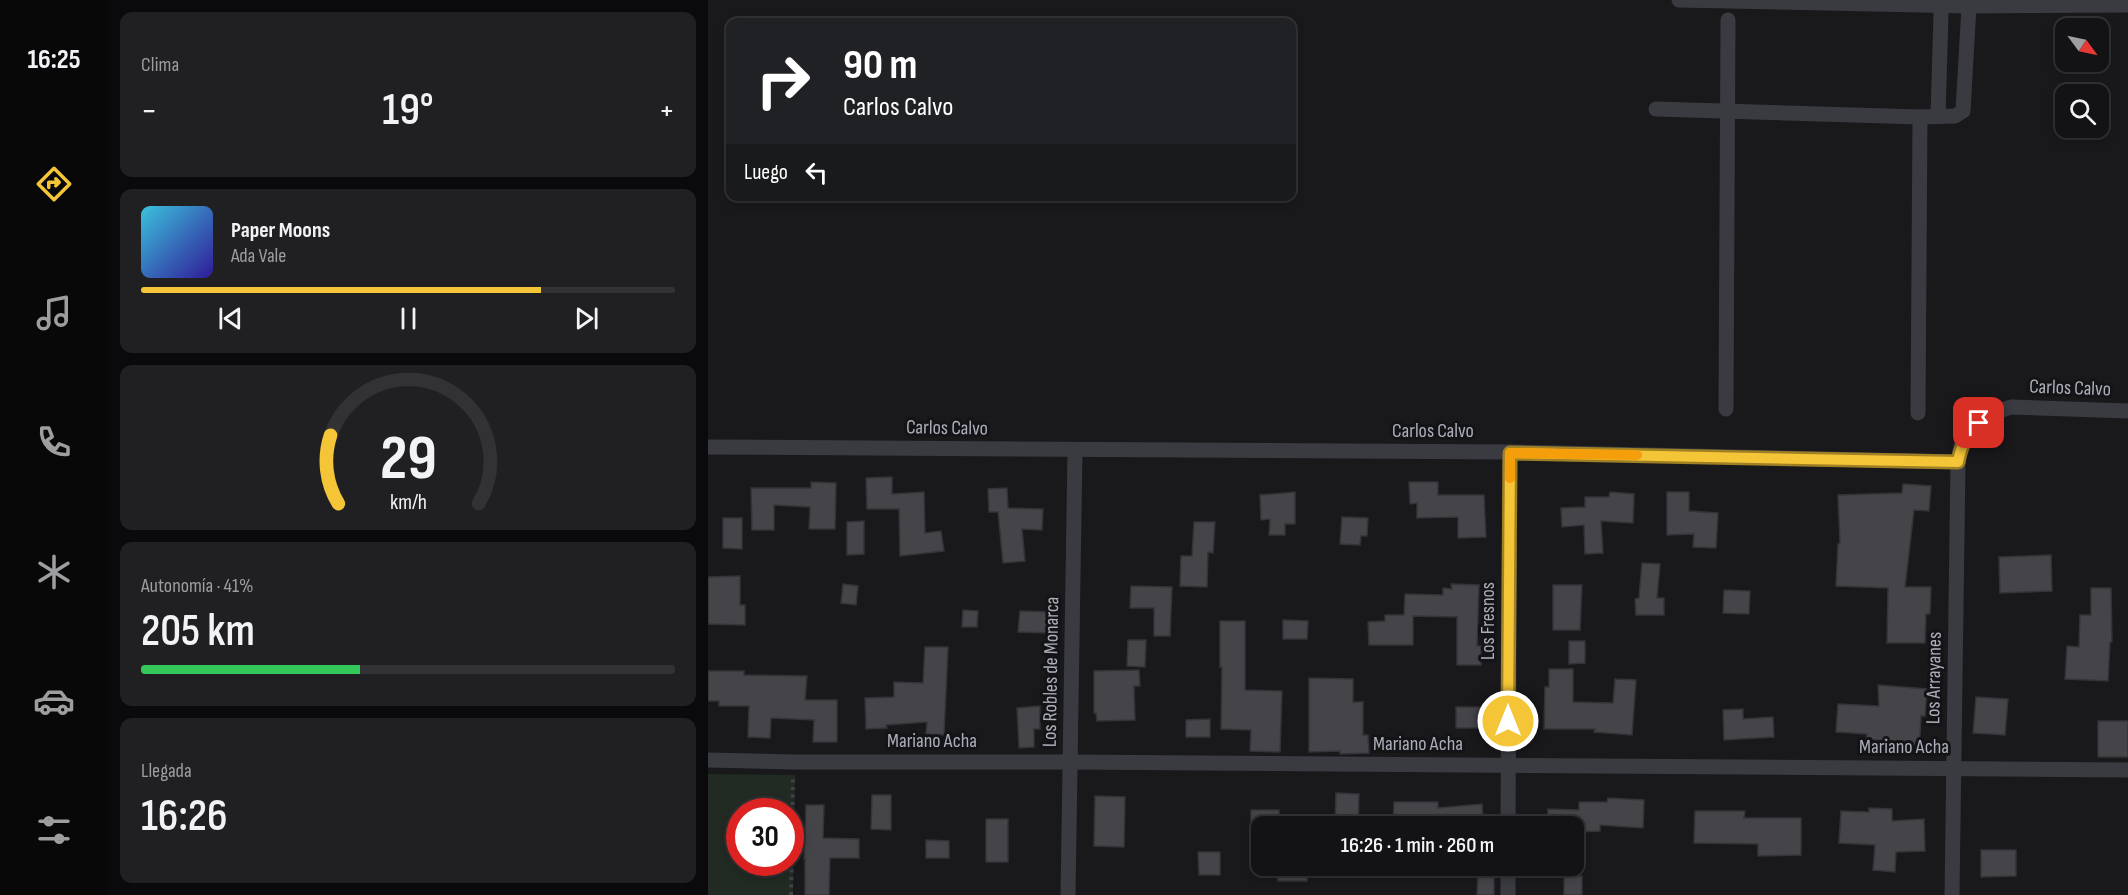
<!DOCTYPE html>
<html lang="es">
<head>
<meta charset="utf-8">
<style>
	body { margin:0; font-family:"Sofia Sans Condensed",sans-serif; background:#202022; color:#f1f3f6; height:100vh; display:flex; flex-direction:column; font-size:22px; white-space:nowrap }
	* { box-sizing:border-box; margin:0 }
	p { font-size:20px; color:#9d9ea0 }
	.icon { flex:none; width:33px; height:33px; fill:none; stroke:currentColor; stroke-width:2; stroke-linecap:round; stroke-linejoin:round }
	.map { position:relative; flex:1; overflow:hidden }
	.sheet { display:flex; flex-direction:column; gap:12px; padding:12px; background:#0a0a0c; width:600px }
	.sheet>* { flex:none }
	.guide { position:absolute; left:18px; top:18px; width:570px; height:183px; border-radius:12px; box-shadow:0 3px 9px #0003,0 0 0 2px #323234; background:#202124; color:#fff; overflow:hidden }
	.needle { width:39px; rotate:123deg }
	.fabs { position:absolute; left:1347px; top:18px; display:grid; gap:12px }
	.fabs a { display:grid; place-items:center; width:54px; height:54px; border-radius:12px; background:#131315; box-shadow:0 3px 9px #0003,0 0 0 2px #323234; font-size:30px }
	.speed { position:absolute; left:18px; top:798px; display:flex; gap:12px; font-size:30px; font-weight:700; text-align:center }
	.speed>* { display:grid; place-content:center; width:78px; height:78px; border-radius:50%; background:#131315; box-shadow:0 3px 9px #0003,0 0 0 2px #323234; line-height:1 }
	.speed .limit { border:9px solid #d22; background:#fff; color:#111 }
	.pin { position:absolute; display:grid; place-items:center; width:51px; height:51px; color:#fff; margin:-26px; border-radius:12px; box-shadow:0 3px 9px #0006 }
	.me { position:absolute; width:66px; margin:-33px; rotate:0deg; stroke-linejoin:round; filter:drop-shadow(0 0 4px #0008) }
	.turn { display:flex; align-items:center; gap:21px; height:126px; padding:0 18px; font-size:27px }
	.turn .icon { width:78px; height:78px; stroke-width:2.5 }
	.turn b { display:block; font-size:42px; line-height:51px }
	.then { display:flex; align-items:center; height:57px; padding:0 18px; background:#0003; gap:12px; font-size:22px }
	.big { font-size:45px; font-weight:600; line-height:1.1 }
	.sheet .tile { flex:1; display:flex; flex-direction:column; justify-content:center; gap:9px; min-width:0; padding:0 21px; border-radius:12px; background:#202022 }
	.sheet .dial { align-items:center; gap:0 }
	.dial svg { height:156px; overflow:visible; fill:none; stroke:#323234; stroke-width:7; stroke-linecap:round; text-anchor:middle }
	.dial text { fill:#f1f3f6; stroke:none }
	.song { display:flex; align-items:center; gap:18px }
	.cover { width:72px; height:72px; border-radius:9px; background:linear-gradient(135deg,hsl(190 70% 55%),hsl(250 70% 35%)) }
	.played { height:6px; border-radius:3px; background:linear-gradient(90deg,#f5c538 75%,#323234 75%) }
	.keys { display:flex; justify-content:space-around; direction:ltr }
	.heat { display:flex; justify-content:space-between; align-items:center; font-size:33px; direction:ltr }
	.charge { height:9px; border-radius:4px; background:linear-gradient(90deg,#34c759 41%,#323234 0) }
	.trip { position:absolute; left:543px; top:816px; width:333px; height:60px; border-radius:12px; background:#131315; box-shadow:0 3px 9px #0003,0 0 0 2px #323234; font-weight:600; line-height:60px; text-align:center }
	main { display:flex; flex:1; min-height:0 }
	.menu { display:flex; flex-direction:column; width:108px; justify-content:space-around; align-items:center; background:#080808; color:#9d9ea0 }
	.menu .icon { width:42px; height:42px }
	.menu .current { color:#f5c538 }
	.menu b { font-size:27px; color:#f1f3f6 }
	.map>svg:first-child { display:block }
</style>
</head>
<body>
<main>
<nav class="menu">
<b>16:25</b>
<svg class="icon current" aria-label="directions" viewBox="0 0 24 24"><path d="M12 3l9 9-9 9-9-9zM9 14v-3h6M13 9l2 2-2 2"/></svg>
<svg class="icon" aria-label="music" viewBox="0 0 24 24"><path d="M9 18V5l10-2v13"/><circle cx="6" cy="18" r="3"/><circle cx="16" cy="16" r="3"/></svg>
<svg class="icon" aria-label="phone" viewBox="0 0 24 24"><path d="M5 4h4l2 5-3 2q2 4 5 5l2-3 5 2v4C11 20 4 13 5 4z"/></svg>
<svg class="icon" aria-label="climate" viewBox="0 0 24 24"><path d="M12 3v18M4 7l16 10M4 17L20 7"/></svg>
<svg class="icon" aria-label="car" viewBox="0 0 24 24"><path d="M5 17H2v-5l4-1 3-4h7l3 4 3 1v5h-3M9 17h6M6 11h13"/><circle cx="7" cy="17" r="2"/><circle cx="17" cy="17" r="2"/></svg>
<svg class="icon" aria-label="filters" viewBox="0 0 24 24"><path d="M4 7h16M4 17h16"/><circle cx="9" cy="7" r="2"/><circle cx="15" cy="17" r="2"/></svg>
</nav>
<section class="sheet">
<div class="tile"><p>Clima</p>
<div class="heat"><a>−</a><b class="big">19°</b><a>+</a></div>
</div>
<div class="tile">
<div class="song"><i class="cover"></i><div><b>Paper Moons</b><p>Ada Vale</p></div></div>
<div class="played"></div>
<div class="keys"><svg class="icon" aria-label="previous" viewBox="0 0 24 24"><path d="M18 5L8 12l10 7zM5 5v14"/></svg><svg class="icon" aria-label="pause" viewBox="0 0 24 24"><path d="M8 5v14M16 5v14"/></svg><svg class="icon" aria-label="next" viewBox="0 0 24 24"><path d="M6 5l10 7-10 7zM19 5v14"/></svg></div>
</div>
<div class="tile dial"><svg viewBox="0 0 100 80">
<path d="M14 69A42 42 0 1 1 86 69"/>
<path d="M14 69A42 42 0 0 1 10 34" stroke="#f5c538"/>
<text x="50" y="56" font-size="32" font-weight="700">29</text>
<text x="50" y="72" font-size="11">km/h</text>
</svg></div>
<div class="tile"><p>Autonomía · 41%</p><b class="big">205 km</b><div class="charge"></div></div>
<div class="tile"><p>Llegada</p><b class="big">16:26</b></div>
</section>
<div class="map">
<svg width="1420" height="895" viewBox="0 0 1420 895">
	<rect width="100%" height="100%" fill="#19191c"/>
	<path fill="#212a23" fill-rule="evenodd" d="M 0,774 L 87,775 L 85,895 L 0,895 ZM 32,812 L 82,812 L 82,862 L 32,862 Z"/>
	<g fill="#444449" stroke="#343338" stroke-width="1.5">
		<path d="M 184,477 L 184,494 L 216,492 L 217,533 L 233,531 L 236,551 L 192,556 L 191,509 L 159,509 L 158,478 Z"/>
		<path d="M 103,482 L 128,483 L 127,529 L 101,529 L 102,507 L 66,505 L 66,530 L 44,530 L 43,488 L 103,488 Z"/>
		<path d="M 701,482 L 730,482 L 730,495 L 776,495 L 778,537 L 750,538 L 750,517 L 709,518 L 709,503 L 702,504 Z"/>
		<path d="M 1195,484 L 1223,486 L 1221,511 L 1206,510 L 1197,587 L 1223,587 L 1222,614 L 1218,614 L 1217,643 L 1179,643 L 1180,588 L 1128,586 L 1130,544 L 1132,544 L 1130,495 L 1194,493 Z"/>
		<path d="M 299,488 L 300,508 L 335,509 L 334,530 L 314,529 L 317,561 L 295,563 L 290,512 L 281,512 L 280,489 Z"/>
		<path d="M 587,492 L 587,524 L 577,524 L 577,535 L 561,535 L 562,519 L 553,520 L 552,495 Z"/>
		<path d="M 902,492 L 926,494 L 925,523 L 893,521 L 895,553 L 877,554 L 876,525 L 854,527 L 853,508 L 877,507 L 877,497 L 901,497 Z"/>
		<path d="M 959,492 L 981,492 L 981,511 L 1010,513 L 1008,548 L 985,547 L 986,534 L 959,535 Z"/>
		<path d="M 634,517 L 660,518 L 659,536 L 653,536 L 652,545 L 632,544 Z"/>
		<path d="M 15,518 L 34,518 L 34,549 L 15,548 Z"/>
		<path d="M 156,521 L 156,554 L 139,555 L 139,522 Z"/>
		<path d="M 486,522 L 507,522 L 505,553 L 500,552 L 499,587 L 472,586 L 473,556 L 484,556 Z"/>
		<path d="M 1343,555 L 1344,591 L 1292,593 L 1291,557 Z"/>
		<path d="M 934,563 L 952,564 L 949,598 L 956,598 L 956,615 L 928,615 L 927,599 L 931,598 Z"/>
		<path d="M 32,576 L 32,605 L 37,605 L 37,625 L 0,624 L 0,577 Z"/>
		<path d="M 135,584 L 150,586 L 148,605 L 133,603 Z"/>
		<path d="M 743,584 L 771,585 L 769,646 L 773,646 L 773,665 L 749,665 L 749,617 L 705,616 L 705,645 L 661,645 L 660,622 L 677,621 L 677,615 L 696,615 L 697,594 L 735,595 L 735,588 L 744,589 Z"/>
		<path d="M 845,585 L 874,585 L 872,630 L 845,630 Z"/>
		<path d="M 423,586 L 464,587 L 462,636 L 446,636 L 446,608 L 422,608 Z"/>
		<path d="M 1383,588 L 1403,588 L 1404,642 L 1402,642 L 1400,681 L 1357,679 L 1359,646 L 1371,647 L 1372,615 L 1383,615 Z"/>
		<path d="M 1016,590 L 1042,591 L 1041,614 L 1015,613 Z"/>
		<path d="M 255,610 L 270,611 L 269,627 L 254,627 Z"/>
		<path d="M 312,611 L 344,612 L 343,633 L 310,632 Z"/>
		<path d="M 575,620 L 600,621 L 599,639 L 575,639 Z"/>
		<path d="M 512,621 L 537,621 L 537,690 L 574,691 L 572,752 L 542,751 L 543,730 L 513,729 L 514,667 L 512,667 Z"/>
		<path d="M 420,640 L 438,640 L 437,667 L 419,666 Z"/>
		<path d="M 861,641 L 877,641 L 877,663 L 861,664 Z"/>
		<path d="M 217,647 L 240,647 L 236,735 L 218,734 L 219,722 L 178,725 L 179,728 L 158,729 L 157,698 L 186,697 L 186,682 L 215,683 Z"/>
		<path d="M 841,669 L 865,669 L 865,702 L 905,703 L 907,679 L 928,680 L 924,735 L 886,732 L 887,729 L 836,729 L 837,687 L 841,687 Z"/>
		<path d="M 431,670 L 432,686 L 426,686 L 427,720 L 389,721 L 388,713 L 386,713 L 386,671 Z"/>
		<path d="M 0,671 L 36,671 L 36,675 L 99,676 L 97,700 L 129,700 L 129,742 L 105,742 L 106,720 L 63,718 L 62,738 L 40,737 L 41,706 L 11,706 L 11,701 L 0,701 Z"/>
		<path d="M 601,678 L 645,679 L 645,702 L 655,702 L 655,735 L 660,735 L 661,753 L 632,754 L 632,751 L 601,752 Z"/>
		<path d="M 1170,685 L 1219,689 L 1217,716 L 1213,716 L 1211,753 L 1195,752 L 1196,743 L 1158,739 L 1159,734 L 1128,732 L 1130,704 L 1171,706 Z"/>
		<path d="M 1268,697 L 1300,699 L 1297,735 L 1265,733 Z"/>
		<path d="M 332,706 L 332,729 L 326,729 L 326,747 L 311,748 L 309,708 Z"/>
		<path d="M 748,707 L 786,707 L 785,728 L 748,728 Z"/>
		<path d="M 1035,709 L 1035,719 L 1065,717 L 1066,737 L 1016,740 L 1015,710 Z"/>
		<path d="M 502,719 L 502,737 L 478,737 L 478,720 Z"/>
		<rect x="1390" y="721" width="30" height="36"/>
		<path d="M 628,793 L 651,794 L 650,826 L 627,826 Z"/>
		<path d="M 164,795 L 183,795 L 183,830 L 163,829 Z"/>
		<path d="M 387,796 L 417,797 L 416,847 L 386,846 Z"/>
		<path d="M 900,798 L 936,800 L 935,828 L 892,825 L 892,831 L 872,832 L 872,826 L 839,826 L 840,809 L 871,810 L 871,802 L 899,802 Z"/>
		<path d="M 686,802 L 730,802 L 730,808 L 774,804 L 775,824 L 735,826 L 685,826 Z"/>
		<path d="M 98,805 L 116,805 L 115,838 L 151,839 L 151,858 L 122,858 L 121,895 L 97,895 L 97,859 L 96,859 Z"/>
		<path d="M 1161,808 L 1184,809 L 1184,821 L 1216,819 L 1217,851 L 1188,852 L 1187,872 L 1165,870 L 1167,845 L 1131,843 L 1133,811 L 1161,812 Z"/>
		<rect x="543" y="810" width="28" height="16"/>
		<path d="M 987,811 L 1037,811 L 1036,818 L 1093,818 L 1093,855 L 1050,856 L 1050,844 L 986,843 Z"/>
		<rect x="278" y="819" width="22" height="43"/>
		<path d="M 218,840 L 241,841 L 241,858 L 218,858 Z"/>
		<path d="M 1273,850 L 1308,850 L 1308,876 L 1273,877 Z"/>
		<path d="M 490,852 L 512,852 L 512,875 L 491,875 Z"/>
		<rect x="570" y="866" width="29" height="15"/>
		<path d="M 770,875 L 786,876 L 786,895 L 769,895 Z"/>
		<rect x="856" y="876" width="18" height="19"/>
	</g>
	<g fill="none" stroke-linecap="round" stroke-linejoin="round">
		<path stroke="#404248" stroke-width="4" stroke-dasharray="3 4.5" stroke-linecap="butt" d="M 83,895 L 85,778"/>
		<g stroke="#3a3b41" stroke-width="15">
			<path d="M 971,0 L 1261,6 L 1420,5"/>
			<path d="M 948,109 L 1212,117 L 1247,116 L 1255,111 L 1261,6"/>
			<path d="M 1230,116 L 1233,14"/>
			<path d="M 1018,409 L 1020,20"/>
			<path d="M 1210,413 L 1212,117"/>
			<path d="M 0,447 L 802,452 L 1250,462"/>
			<path d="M 0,760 L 85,762 L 363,762 L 1420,770"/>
			<path d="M 800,826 L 802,452"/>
			<path d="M 800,866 L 800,895"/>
			<path d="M 360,895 L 367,450"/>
			<path d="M 1244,895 L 1250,462 L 1253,446 L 1262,432 L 1280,415 L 1303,407 L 1420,411"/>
		</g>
	</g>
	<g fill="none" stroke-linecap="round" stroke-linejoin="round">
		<defs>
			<path id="route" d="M 800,721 L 802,453 L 1250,462 C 1253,445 1259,435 1271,423"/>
		</defs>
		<use href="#route" stroke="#9f8024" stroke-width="15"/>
		<use href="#route" stroke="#f5c538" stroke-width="10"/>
		<path stroke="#f59e0b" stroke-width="10" d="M 802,478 L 802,453 L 929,455"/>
	</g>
	<g text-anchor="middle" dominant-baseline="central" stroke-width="6" stroke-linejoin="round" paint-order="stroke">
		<g font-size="20" fill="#acafbb" stroke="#141417">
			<text transform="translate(1362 388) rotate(2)">Carlos Calvo</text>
			<text transform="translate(239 428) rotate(1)">Carlos Calvo</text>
			<text x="725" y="431">Carlos Calvo</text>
			<text transform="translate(780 621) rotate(-90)">Los Fresnos</text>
			<text transform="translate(343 672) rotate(-89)">Los Robles de Monarca</text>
			<text transform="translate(1226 678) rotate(-89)">Los Arrayanes</text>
			<text x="224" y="741">Mariano Acha</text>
			<text x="710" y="744">Mariano Acha</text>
			<text x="1196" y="747">Mariano Acha</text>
		</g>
	</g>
</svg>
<div class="fabs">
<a><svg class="needle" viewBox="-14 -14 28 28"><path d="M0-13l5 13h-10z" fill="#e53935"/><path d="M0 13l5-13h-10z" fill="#9d9ea0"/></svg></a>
<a><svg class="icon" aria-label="search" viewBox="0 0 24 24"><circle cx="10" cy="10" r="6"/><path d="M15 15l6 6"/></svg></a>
</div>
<div class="speed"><div class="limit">30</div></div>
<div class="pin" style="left:1271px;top:423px;background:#d93025"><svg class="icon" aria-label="arrive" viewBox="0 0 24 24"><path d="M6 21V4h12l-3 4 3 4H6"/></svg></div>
<svg class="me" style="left:800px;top:721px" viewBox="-20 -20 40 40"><circle r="17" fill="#f5c538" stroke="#fff" stroke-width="3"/><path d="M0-11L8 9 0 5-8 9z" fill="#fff"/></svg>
<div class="trip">16:26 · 1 min · 260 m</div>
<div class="guide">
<div class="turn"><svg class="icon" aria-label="right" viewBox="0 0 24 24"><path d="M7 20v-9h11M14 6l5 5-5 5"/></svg><div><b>90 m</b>Carlos Calvo</div></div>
<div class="then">Luego<svg class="icon" aria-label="left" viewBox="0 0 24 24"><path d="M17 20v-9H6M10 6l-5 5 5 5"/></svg></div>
</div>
</div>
</main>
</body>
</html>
